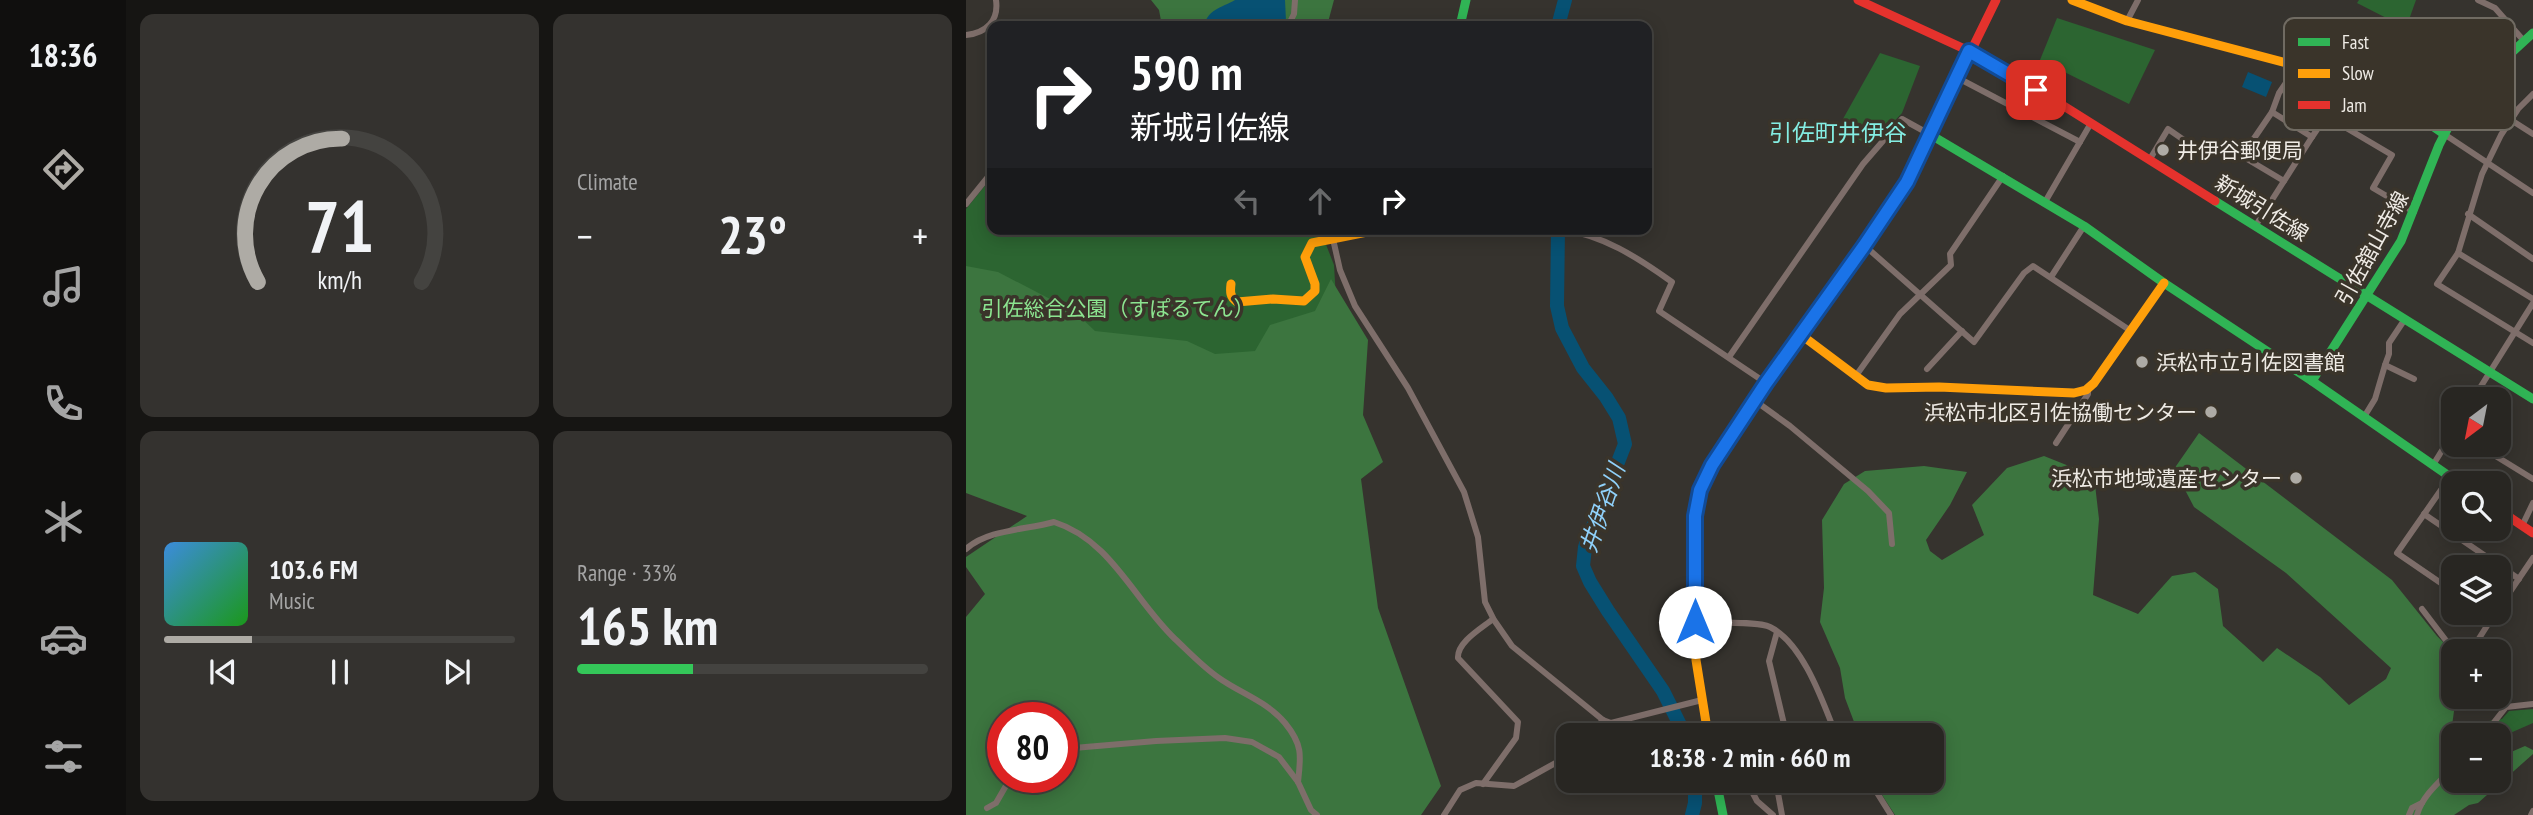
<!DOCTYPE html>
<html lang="en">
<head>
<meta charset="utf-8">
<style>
	body { margin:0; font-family:"PT Sans Narrow","Noto Sans JP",sans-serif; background:#34322f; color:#f1f3f6; height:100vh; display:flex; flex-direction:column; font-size:26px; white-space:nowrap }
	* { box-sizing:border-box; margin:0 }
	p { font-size:23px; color:#a5a5a5 }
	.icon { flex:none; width:38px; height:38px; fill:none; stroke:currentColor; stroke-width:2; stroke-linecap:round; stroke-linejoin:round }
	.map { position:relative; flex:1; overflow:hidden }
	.sheet { display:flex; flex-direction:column; gap:14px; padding:14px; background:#161513; width:840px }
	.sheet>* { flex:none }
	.banner { position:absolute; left:21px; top:21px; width:665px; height:214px; border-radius:14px; box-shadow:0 4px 18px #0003,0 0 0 2px #444340; background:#202124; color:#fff; overflow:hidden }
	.needle { width:46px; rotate:212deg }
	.tools { position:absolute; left:1475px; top:387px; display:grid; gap:14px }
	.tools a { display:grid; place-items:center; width:70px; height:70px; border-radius:14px; background:#282622; box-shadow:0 4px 18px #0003,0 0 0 2px #444340; font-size:35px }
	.speed { position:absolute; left:21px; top:702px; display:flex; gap:14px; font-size:35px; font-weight:700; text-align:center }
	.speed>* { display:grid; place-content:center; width:91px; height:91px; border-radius:50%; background:#282622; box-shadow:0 4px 18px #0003,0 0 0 2px #444340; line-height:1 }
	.speed .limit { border:10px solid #d22; background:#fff; color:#111 }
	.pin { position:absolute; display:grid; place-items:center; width:60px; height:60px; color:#fff; margin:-30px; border-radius:14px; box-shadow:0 4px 10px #0006 }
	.me { position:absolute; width:77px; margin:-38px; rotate:0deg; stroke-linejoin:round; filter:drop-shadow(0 0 5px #0008) }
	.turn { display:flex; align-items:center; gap:24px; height:147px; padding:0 28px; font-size:32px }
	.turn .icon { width:91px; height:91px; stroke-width:2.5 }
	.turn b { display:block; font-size:49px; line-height:60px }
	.lanes { display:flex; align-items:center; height:66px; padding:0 28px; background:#0003; justify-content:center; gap:35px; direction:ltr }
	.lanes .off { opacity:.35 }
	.big { font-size:52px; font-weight:700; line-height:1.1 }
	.sheet .widget { flex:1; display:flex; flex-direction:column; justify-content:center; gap:10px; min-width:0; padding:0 24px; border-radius:14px; background:#34322f }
	.sheet .dial { align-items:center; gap:0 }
	.dial svg { height:182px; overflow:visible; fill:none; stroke:#444340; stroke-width:7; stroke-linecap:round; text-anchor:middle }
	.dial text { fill:#f1f3f6; stroke:none }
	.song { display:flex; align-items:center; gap:21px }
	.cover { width:84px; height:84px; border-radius:10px; background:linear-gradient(135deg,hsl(210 70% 55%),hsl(120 70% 35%)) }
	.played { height:7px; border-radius:4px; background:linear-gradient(90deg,#aeaba5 25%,#444340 25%) }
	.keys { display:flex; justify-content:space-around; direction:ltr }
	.heat { display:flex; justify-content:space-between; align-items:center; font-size:38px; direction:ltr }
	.charge { height:10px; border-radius:5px; background:linear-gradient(90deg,#34c759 33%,#444340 0) }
	.sheet .tiles { flex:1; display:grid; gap:14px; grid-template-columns:repeat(2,1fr) }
	.trip { position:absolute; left:590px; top:723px; width:388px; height:70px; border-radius:14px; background:#282622; box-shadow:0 4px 18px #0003,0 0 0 2px #444340; font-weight:700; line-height:70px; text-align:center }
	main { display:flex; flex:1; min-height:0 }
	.dock { display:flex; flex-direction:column; width:126px; justify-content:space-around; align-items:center; background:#100f0e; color:#a5a5a5 }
	.dock .icon { width:49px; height:49px }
	.dock .selected { color:#aeaba5 }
	.dock b { font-size:32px; color:#f1f3f6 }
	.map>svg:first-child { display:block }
</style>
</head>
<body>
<main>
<nav class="dock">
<b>18:36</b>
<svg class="icon selected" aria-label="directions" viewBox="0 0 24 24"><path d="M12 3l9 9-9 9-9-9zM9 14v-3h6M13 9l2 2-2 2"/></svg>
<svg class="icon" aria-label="music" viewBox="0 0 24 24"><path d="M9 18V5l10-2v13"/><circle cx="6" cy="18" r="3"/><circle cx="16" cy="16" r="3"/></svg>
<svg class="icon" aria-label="phone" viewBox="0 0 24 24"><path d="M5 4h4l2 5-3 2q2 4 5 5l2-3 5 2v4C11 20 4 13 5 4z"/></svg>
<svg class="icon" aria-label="climate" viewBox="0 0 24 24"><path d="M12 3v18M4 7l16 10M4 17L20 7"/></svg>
<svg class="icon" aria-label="car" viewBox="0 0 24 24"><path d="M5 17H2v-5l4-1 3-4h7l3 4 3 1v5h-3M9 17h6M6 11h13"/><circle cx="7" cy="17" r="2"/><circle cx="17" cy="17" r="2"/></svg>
<svg class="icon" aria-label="filters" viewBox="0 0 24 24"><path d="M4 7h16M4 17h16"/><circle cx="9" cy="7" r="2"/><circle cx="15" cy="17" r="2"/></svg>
</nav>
<section class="sheet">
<div class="tiles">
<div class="widget dial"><svg viewBox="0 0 100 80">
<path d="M14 69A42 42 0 1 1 86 69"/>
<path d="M14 69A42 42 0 0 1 51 6" stroke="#aeaba5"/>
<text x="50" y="56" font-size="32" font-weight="700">71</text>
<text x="50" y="72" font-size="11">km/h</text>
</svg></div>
<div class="widget"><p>Climate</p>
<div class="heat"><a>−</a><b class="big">23°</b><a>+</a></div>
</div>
<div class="widget">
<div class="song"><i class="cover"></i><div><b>103.6 FM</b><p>Music</p></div></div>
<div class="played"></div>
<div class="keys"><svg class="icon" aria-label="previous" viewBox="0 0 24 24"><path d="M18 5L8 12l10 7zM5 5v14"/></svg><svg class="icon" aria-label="pause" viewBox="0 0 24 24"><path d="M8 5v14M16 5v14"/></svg><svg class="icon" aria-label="next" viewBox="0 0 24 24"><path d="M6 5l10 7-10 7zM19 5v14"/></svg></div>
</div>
<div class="widget"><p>Range · 33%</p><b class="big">165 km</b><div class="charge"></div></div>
</div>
</section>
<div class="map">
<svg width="1567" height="815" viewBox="0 0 1567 815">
	<rect width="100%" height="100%" fill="#36332e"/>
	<g fill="#2c6531">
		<path d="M 1393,0 L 1450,0 L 1440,28 L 1391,3 Z"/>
		<path d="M 1091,18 L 1189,50 L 1163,104 L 1074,60 Z"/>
		<path d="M 914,53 L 954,66 L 936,113 L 904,147 L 873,126 Z"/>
		<path d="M 26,177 L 26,229 L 354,229 L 368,265 L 371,315 L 288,360 L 0,352 L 0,209 Z"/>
		<path d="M 1567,709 L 1567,723 L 1533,738 L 1533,735 L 1488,735 L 1489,722 L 1503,724 L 1536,719 L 1543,711 Z"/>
	</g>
	<g fill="#3c753f" fill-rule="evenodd">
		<path d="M 185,0 L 368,0 L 361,26 L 196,26 L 193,10 Z"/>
		<path d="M 0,266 L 32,272 L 109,312 L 129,331 L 221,341 L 249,354 L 289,351 L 304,325 L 349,311 L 365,279 L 402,340 L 397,415 L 417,462 L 395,479 L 412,608 L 475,786 L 455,815 L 0,815 L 0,617 L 19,594 L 0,567 L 0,557 L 61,516 L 0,493 ZM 37,718 L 96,718 L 96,777 L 37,777 Z"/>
		<path d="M 1233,433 L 1426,580 L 1471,636 L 1487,652 L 1488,696 L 1494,697 L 1489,704 L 1484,740 L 1487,745 L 1488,780 L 1533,780 L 1533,754 L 1538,755 L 1559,746 L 1567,750 L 1567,754 L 1512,803 L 1503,805 L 1488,815 L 929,815 L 907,781 L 966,780 L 966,735 L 893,735 L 879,698 L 874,668 L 854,622 L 858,588 L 856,520 L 878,484 L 899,471 L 958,466 L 1001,472 L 984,505 L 960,540 L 964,551 L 976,560 L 1018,535 L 1006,505 L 1041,468 L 1078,456 L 1128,476 L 1133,519 L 1127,595 L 1172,614 L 1206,576 L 1229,572 L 1252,589 L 1257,626 L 1297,662 L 1311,648 L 1354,677 L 1383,705 L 1420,679 L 1425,668 L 1320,573 L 1228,507 L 1208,469 Z"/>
	</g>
	<g fill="#075173">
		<path d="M 269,0 L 319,0 L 320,21 L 316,26 L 238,26 C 242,9 255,8 269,0 Z"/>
		<path d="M 1282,72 L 1306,82 L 1300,97 L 1276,87 Z"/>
	</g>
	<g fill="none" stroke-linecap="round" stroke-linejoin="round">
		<g stroke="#075173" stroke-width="14">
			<path d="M 592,26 L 599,0"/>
			<path d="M 592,229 L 591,306 L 596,328 L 617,368 L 640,397 L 653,418 L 659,444 L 619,547 L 617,566 L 624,582 L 642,611 L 697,691 L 719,735"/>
			<path d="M 726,815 L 729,803 L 729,780"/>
		</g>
		<g stroke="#7e6e6a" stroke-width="6">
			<path d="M 1512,0 L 1529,8 L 1558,41"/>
			<path d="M 1161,21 L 1172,0"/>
			<path d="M 322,26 L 328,14 L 329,0"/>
			<path d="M 0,35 C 20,33 33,21 30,0"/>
			<path d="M 992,78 L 1114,142"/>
			<path d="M 1567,94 L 1552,109 L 1535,135 L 1516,174 L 1492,253 L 1471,284 L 1567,343"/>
			<path d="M 1545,120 L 1567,134"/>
			<path d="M 1478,134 L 1567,193"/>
			<path d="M 1346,137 L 1360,116 L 1426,155 L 1407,188 L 1448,212"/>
			<path d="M 1276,156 L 1306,112 L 1313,93 L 1324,77 L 1327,65"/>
			<path d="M 1184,159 L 1202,129 L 1228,147 L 1276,156 L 1318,181"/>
			<path d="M 1079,202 L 1125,123"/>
			<path d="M 0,204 L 26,172"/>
			<path d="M 1502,214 L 1567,259"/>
			<path d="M 1290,225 L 1346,137 L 1306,112"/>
			<path d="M 594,229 C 637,235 671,257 706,282 L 693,311 L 800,383"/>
			<path d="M 367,239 L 374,270 L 389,306 L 442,388 L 498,492 L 512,537 L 519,602 L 528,620 L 546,646 L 637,720 L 645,723 L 736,700"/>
			<path d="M 899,246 L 1008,342 L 1058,273 L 1067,266 L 1165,331"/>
			<path d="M 1492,253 L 1567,299"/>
			<path d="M 1085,277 L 1118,226"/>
			<path d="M 1439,319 L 1423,343 L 1423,354 L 1419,365 L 1448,379"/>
			<path d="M 763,357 L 897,164 L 936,119 L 965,135"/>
			<path d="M 961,369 L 996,331"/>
			<path d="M 889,377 L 934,314 L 985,265 L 984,254 L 1037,176"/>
			<path d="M 1507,399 L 1567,303"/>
			<path d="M 788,400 L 824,426 L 902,491 L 923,513 L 926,544"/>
			<path d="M 1398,417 L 1409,399 L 1419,365"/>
			<path d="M 1090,443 L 1122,394 L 1122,388"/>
			<path d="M 1515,447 L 1567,479"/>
			<path d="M 1467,465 L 1488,431"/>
			<path d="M 1484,477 L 1431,553 L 1488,592"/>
			<path d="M 1458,514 L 1553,579"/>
			<path d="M 1556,526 L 1567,503"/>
			<path d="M 0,549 C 22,529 61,530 88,522 C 145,540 168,600 209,639 C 223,652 237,667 253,678 C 274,693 302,702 319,723 C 337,745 335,756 332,782"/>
			<path d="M 1533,608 L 1567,558"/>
			<path d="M 1456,609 L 1488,651"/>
			<path d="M 1518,612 L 1526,618 L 1530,612"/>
			<path d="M 729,622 C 745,623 792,621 804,627 C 837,643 857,702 870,735"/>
			<path d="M 811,632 L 803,661 L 818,724 L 818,735"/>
			<path d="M 1505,651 L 1526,618"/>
			<path d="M 623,735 L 637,720"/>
			<path d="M 1518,735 L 1540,707 L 1567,704"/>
			<path d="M 96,749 L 190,741 L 259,738 L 286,742 L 313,757 L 332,782 L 345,810 L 351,815"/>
			<path d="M 780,780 L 791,801 L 807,815"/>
			<path d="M 814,780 L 812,793 L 816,815"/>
			<path d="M 903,780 L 925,815"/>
			<path d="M 517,784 L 550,738 L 552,722 L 492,658 C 491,642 516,628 527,619"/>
			<path d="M 21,808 L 30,803 L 45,777"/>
			<path d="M 478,815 L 494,790 L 510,783 L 548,786 L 602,756"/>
			<path d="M 1443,815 L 1446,808 L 1456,803"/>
			<path d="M 1451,815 C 1456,796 1474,781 1488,767"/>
			<path d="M 1565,815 L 1567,811"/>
		</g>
		<g stroke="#30b455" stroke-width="9">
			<path d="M 494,26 L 500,0"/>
			<path d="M 1370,76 L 1410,87 L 1478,134"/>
			<path d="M 965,135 L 1118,226 L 1198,283 L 1346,381 L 1493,483"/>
			<path d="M 1249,201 L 1567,399"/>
			<path d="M 1346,381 L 1435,241 L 1473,145 L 1488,116 L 1518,78 L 1567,33"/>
			<path d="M 750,780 L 757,815"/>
		</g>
		<g stroke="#ff9f0a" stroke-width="9">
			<path d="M 1106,0 L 1161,21 L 1370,76"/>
			<path d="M 265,284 C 264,292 264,297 271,302 L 307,299 L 338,301 L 349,291 L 349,284 L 339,257 L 346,243 L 416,229"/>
			<path d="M 834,334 L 902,385 L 920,388 L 973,387 L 1108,393 L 1120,390 L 1128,383 L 1198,283"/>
			<path d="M 742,735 L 730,660 L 729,516 L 734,490 L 746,465 L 800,383 L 899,246 L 931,197"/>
		</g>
		<g stroke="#e5322d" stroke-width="9">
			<path d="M 892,0 L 1003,51 L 1093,103 L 1249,201"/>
			<path d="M 931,197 L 941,182 L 1030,0"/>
			<path d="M 1533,510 L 1567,533"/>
		</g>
	</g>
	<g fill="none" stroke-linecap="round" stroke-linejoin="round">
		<defs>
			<path id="route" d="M 729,622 L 729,516 L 734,490 L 746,465 L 800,383 L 898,246 L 941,182 L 1003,51 L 1070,90"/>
		</defs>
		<use href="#route" stroke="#114b97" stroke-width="18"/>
		<use href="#route" stroke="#1a73e8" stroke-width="12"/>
	</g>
	<g fill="#aeaba5" stroke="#3a342a" stroke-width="2.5">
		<circle cx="1197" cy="150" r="7"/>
		<circle cx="1176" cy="362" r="7"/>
		<circle cx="1245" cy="412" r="7"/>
		<circle cx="1330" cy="478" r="7"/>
	</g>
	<g text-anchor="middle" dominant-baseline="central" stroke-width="7" stroke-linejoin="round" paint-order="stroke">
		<g font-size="21" fill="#efebe5" stroke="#3a342a" text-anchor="start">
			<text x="1211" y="150">井伊谷郵便局</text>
			<text x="1190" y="362">浜松市立引佐図書館</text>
			<text x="1231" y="412" text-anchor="end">浜松市北区引佐協働センター</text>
			<text x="1316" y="478" text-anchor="end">浜松市地域遺産センター</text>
		</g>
		<g font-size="21" fill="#efebe5" stroke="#3a342a">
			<text transform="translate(1296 208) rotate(32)">新城引佐線</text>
			<text transform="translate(1406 248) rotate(-61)">引佐舘山寺線</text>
		</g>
		<g font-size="21" fill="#8ce590" stroke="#3a342a">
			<text x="152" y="308">引佐総合公園（すぽるてん）</text>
		</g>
		<g font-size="23" fill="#84eee3" stroke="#3a342a">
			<text x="872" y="132">引佐町井伊谷</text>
		</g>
		<g font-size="23" font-style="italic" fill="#90d1fa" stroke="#3a342a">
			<text transform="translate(636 508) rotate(-71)">井伊谷川</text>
		</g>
	</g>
	<rect x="1318" y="18" width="231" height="112" rx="10" fill="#3a342a" stroke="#706b62" stroke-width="2"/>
	<rect x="1332" y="38" width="32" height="8" fill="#30b455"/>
	<rect x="1332" y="69" width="32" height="9" fill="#ff9f0a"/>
	<rect x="1332" y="101" width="32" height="8" fill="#e5322d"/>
	<g font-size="19" fill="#efebe5">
		<text x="1376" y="49">Fast</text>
		<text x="1376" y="80">Slow</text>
		<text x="1376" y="112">Jam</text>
	</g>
</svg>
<div class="tools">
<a><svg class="needle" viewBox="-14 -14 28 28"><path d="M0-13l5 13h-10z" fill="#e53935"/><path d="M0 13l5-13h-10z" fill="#a5a5a5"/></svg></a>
<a><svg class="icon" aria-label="search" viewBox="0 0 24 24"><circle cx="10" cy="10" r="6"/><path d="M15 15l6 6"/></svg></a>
<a><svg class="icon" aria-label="layers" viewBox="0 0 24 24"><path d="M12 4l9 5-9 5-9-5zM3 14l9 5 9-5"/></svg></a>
<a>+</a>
<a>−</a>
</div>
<div class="speed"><div class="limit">80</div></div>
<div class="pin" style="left:1070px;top:90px;background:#d93025"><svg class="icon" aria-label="arrive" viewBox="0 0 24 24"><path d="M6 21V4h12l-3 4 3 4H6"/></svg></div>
<svg class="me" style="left:729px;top:622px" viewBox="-20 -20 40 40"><circle r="19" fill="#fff"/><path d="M0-13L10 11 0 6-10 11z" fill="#1a73e8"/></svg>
<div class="trip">18:38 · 2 min · 660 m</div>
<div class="banner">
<div class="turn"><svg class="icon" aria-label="right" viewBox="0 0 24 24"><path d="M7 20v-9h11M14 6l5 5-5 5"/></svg><div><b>590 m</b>新城引佐線</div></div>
<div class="lanes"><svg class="icon off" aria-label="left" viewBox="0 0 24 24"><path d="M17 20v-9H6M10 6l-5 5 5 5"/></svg><svg class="icon off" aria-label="ahead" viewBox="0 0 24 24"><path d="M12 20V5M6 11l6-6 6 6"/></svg><svg class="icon" aria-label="right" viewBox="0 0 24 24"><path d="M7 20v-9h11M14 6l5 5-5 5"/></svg></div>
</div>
</div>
</main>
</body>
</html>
